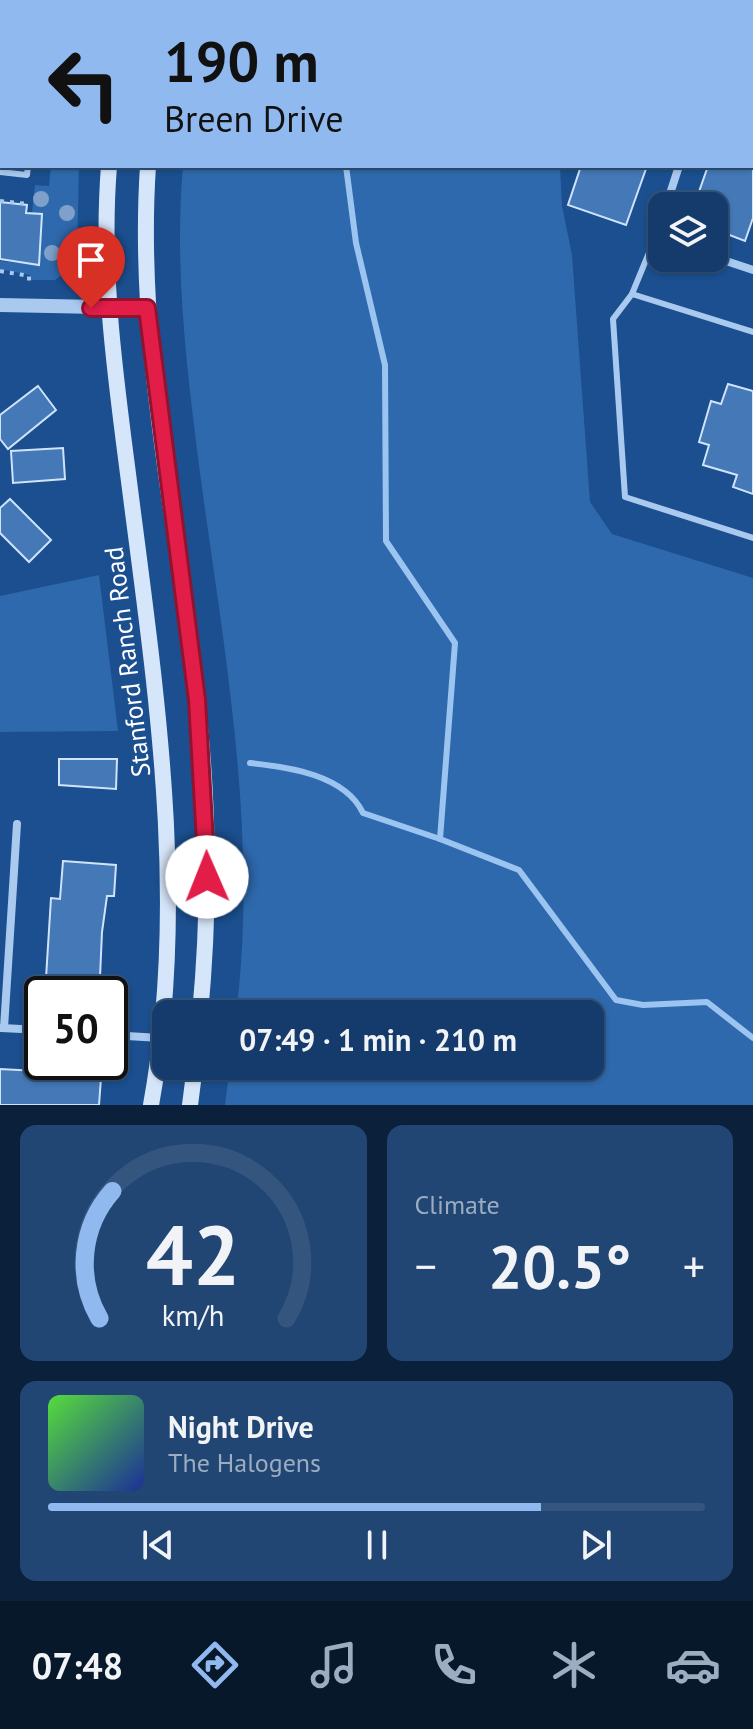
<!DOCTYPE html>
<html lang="en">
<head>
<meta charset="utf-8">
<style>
	body { margin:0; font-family:"PT Sans",sans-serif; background:#214673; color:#f1f3f6; height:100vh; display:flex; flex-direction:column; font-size:30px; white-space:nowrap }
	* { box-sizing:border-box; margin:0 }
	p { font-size:26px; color:#9dadc1 }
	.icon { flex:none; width:44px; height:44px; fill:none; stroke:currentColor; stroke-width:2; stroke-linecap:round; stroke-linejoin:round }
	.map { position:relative; height:1105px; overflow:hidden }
	.sheet { display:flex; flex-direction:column; gap:20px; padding:20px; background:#0b203b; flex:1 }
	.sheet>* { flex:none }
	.top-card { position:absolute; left:0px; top:0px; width:754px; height:168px; box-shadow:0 2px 6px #0004,0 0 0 2px #33557e; background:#90b9f0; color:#111; overflow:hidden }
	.controls { position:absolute; left:648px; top:192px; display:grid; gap:16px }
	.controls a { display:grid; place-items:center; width:80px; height:80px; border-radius:16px; background:#143b6b; box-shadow:0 2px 6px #0004,0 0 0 2px #33557e; font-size:40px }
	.speed { position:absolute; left:24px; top:976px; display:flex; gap:16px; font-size:40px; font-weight:700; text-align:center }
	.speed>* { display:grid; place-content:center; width:104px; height:104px; border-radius:50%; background:#143b6b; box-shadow:0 2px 6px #0004,0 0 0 2px #33557e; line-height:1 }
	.speed .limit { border:4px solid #111; border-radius:12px; background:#fff; color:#111 }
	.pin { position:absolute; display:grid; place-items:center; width:68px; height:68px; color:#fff; margin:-82px -34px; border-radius:50% 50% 50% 0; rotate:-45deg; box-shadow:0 0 8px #0007 }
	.pin .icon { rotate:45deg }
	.me { position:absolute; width:88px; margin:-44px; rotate:359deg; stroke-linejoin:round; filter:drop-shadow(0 0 6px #0008) }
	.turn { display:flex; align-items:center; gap:28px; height:168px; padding:0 32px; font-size:36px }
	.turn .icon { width:104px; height:104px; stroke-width:2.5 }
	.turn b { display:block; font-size:56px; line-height:68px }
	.big { font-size:60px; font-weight:700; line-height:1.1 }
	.sheet .widget { flex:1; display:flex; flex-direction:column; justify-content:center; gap:12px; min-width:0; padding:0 28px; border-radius:16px; background:#214673 }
	.sheet .dial { align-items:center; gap:0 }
	.dial svg { height:208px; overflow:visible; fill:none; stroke:#33557e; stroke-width:7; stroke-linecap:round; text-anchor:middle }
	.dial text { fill:#f1f3f6; stroke:none }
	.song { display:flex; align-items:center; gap:24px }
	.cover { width:96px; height:96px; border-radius:12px; background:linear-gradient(135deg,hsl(110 70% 55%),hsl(230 70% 35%)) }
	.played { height:8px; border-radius:4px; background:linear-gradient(90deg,#90b9f0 75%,#33557e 75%) }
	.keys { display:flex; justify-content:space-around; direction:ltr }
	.heat { display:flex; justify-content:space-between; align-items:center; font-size:44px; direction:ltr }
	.sheet .tiles { flex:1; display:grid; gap:20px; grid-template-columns:1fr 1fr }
	.widget:last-child { grid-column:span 2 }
	.trip { position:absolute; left:152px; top:1000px; width:452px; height:80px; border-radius:16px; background:#143b6b; box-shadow:0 2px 6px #0004,0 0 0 2px #33557e; font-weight:700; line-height:80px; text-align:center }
	.dock { display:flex; height:128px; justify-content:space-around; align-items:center; background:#08182b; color:#9dadc1 }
	.dock .icon { width:56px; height:56px }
	.dock .selected { color:#90b9f0 }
	.dock b { font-size:36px; color:#f1f3f6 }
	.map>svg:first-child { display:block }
</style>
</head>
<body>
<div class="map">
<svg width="753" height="1105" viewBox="0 0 753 1105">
	<rect width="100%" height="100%" fill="#1b4f8f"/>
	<g fill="#2e69ad">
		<path d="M 220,0 L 547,0 L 547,2 L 219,2 Z"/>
		<path d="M 51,166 L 79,166 L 77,256 L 75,265 L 55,280 L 31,280 L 30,275 L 0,269 L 0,261 L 39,265 L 41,214 L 32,213 L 35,185 L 49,186 Z"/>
		<path d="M 183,166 L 560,166 L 562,206 L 572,255 L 590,502 L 612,534 L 753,578 L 753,1105 L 225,1105 L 230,1066 L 590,1066 L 590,1014 L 236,1014 C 259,834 224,651 200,473 C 187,371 174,269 183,166 Z"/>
		<path d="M 99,575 L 118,731 L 0,732 L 0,596 Z"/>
	</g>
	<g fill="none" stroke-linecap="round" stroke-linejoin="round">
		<g stroke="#9cc4f0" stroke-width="6">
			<path d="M 386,2 L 387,0"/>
			<path d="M 346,166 L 356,243 L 385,365 L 386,541 L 455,643 L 440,839 L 519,870 L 616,1000 L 643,1005 L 707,1002 L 753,1038"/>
			<path d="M 250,763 C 289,767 345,775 363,813 L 440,839"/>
		</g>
	</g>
	<g fill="#4478b7" stroke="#cfe3fa" stroke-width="2">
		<path d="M 581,166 L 647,166 L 626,225 L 568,205 Z"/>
		<path d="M 708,166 L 753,166 L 753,218 L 745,241 L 714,229 L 714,206 L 694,206 Z"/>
		<path d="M 0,202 L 27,205 L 26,213 L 42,214 L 39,265 L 0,259 Z"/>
		<path d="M 728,384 L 753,391 L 753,494 L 733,487 L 737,475 L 703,465 L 709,445 L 699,442 L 711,401 L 721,404 Z"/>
		<path d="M 38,386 L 56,410 L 8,449 L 0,439 L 0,415 Z"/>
		<path d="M 63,448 L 65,479 L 13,483 L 11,451 Z"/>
		<path d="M 10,499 L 51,540 L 29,562 L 0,533 L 0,508 Z"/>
		<path d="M 59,759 L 117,759 L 116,789 L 59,785 Z"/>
		<path d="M 63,861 L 116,865 L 114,896 L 107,896 L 102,932 L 100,977 L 108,978 L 107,994 L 45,994 L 51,898 L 60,899 Z"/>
		<path d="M 0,1069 L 91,1074 L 91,1077 L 101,1078 L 99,1105 L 0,1105 Z"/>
	</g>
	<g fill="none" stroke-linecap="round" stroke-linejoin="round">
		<g stroke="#a9c9ee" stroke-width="4" stroke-dasharray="4 6" stroke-linecap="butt">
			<path d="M 0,201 L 28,204"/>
			<path d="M 0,271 L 29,276 L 29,281"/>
		</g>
		<g stroke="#a9c9ee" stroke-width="6">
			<path d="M 22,0 L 41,2"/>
			<path d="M 752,102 L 753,102"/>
			<path d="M 0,172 L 27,175 L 28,166"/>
			<path d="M 655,238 L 632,294 L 613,319 L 625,497 L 753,538"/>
			<path d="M 632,294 L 753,332"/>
		</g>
		<g stroke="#a9c9ee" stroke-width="8">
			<path d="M 734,2 L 735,0"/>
			<path d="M 666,206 L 679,166"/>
			<path d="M 662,217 L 655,238 L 662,241"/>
			<path d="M 714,257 L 753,270"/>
			<path d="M 1,1028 L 42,1030"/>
			<path d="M 4,1028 L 17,824"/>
			<path d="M 110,1035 L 160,1038"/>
		</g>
		<path stroke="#a9c9ee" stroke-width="14" d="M 0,305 L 147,308"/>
		<g stroke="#d6e6fa" stroke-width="16">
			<path d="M 135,2 L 136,0"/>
			<path d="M 177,2 L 177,0"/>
			<path d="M 109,166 C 100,278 117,387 131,497 C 157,699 188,902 151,1105"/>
			<path d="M 148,166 C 136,344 177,522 197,698 C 209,803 210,909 200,1014"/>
			<path d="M 190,1105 L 195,1066"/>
		</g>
	</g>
	<g fill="#7ea0ca">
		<circle cx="41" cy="199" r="8"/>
		<circle cx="67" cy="213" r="8"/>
		<circle cx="52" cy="253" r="8"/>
	</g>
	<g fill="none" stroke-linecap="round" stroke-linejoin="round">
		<defs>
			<path id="route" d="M 91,308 L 147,308 L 197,700 L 207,877"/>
		</defs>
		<use href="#route" stroke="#92132f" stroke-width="20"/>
		<use href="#route" stroke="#e11d48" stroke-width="14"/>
	</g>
	<g text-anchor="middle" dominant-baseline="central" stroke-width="8" stroke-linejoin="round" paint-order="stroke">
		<g font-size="26" fill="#fff" stroke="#1b4f8f">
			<text transform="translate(127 662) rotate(-97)">Stanford Ranch Road</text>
		</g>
	</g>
</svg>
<div class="controls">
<a><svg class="icon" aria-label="layers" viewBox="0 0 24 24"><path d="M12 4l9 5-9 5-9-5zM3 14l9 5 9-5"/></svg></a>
</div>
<div class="speed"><div class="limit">50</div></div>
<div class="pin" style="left:91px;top:308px;background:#d93025"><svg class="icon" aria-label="arrive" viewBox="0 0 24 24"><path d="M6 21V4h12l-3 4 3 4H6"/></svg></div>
<svg class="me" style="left:207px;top:877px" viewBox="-20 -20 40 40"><circle r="19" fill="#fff"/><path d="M0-13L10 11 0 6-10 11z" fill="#e11d48"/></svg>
<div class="trip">07:49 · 1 min · 210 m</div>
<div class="top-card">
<div class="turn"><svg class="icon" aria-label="left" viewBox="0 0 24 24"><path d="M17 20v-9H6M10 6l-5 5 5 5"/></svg><div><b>190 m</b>Breen Drive</div></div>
</div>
</div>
<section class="sheet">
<div class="tiles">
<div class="widget dial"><svg viewBox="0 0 100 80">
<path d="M14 69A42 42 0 1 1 86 69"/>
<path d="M14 69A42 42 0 0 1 19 20" stroke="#90b9f0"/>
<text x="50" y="56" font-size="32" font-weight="700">42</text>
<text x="50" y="72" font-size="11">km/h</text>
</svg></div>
<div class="widget"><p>Climate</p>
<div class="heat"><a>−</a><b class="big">20.5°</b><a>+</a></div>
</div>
<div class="widget">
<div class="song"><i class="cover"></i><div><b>Night Drive</b><p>The Halogens</p></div></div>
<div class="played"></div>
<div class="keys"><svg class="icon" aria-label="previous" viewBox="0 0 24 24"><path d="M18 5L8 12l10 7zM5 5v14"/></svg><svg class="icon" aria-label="pause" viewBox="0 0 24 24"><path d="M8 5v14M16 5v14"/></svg><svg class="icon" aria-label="next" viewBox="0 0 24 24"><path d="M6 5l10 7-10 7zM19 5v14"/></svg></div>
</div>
</div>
</section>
<nav class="dock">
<b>07:48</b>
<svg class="icon selected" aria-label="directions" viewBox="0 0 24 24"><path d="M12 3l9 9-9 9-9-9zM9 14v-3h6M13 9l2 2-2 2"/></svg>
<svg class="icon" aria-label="music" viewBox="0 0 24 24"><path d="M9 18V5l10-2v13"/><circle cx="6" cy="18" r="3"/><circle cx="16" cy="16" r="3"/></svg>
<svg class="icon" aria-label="phone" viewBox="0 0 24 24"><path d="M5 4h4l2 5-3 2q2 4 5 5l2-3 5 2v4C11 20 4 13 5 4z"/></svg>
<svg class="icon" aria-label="climate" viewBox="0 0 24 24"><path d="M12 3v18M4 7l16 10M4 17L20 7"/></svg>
<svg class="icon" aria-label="car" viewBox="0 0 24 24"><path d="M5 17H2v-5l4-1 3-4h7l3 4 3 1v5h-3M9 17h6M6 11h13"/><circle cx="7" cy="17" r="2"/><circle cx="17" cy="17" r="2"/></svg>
</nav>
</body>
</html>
